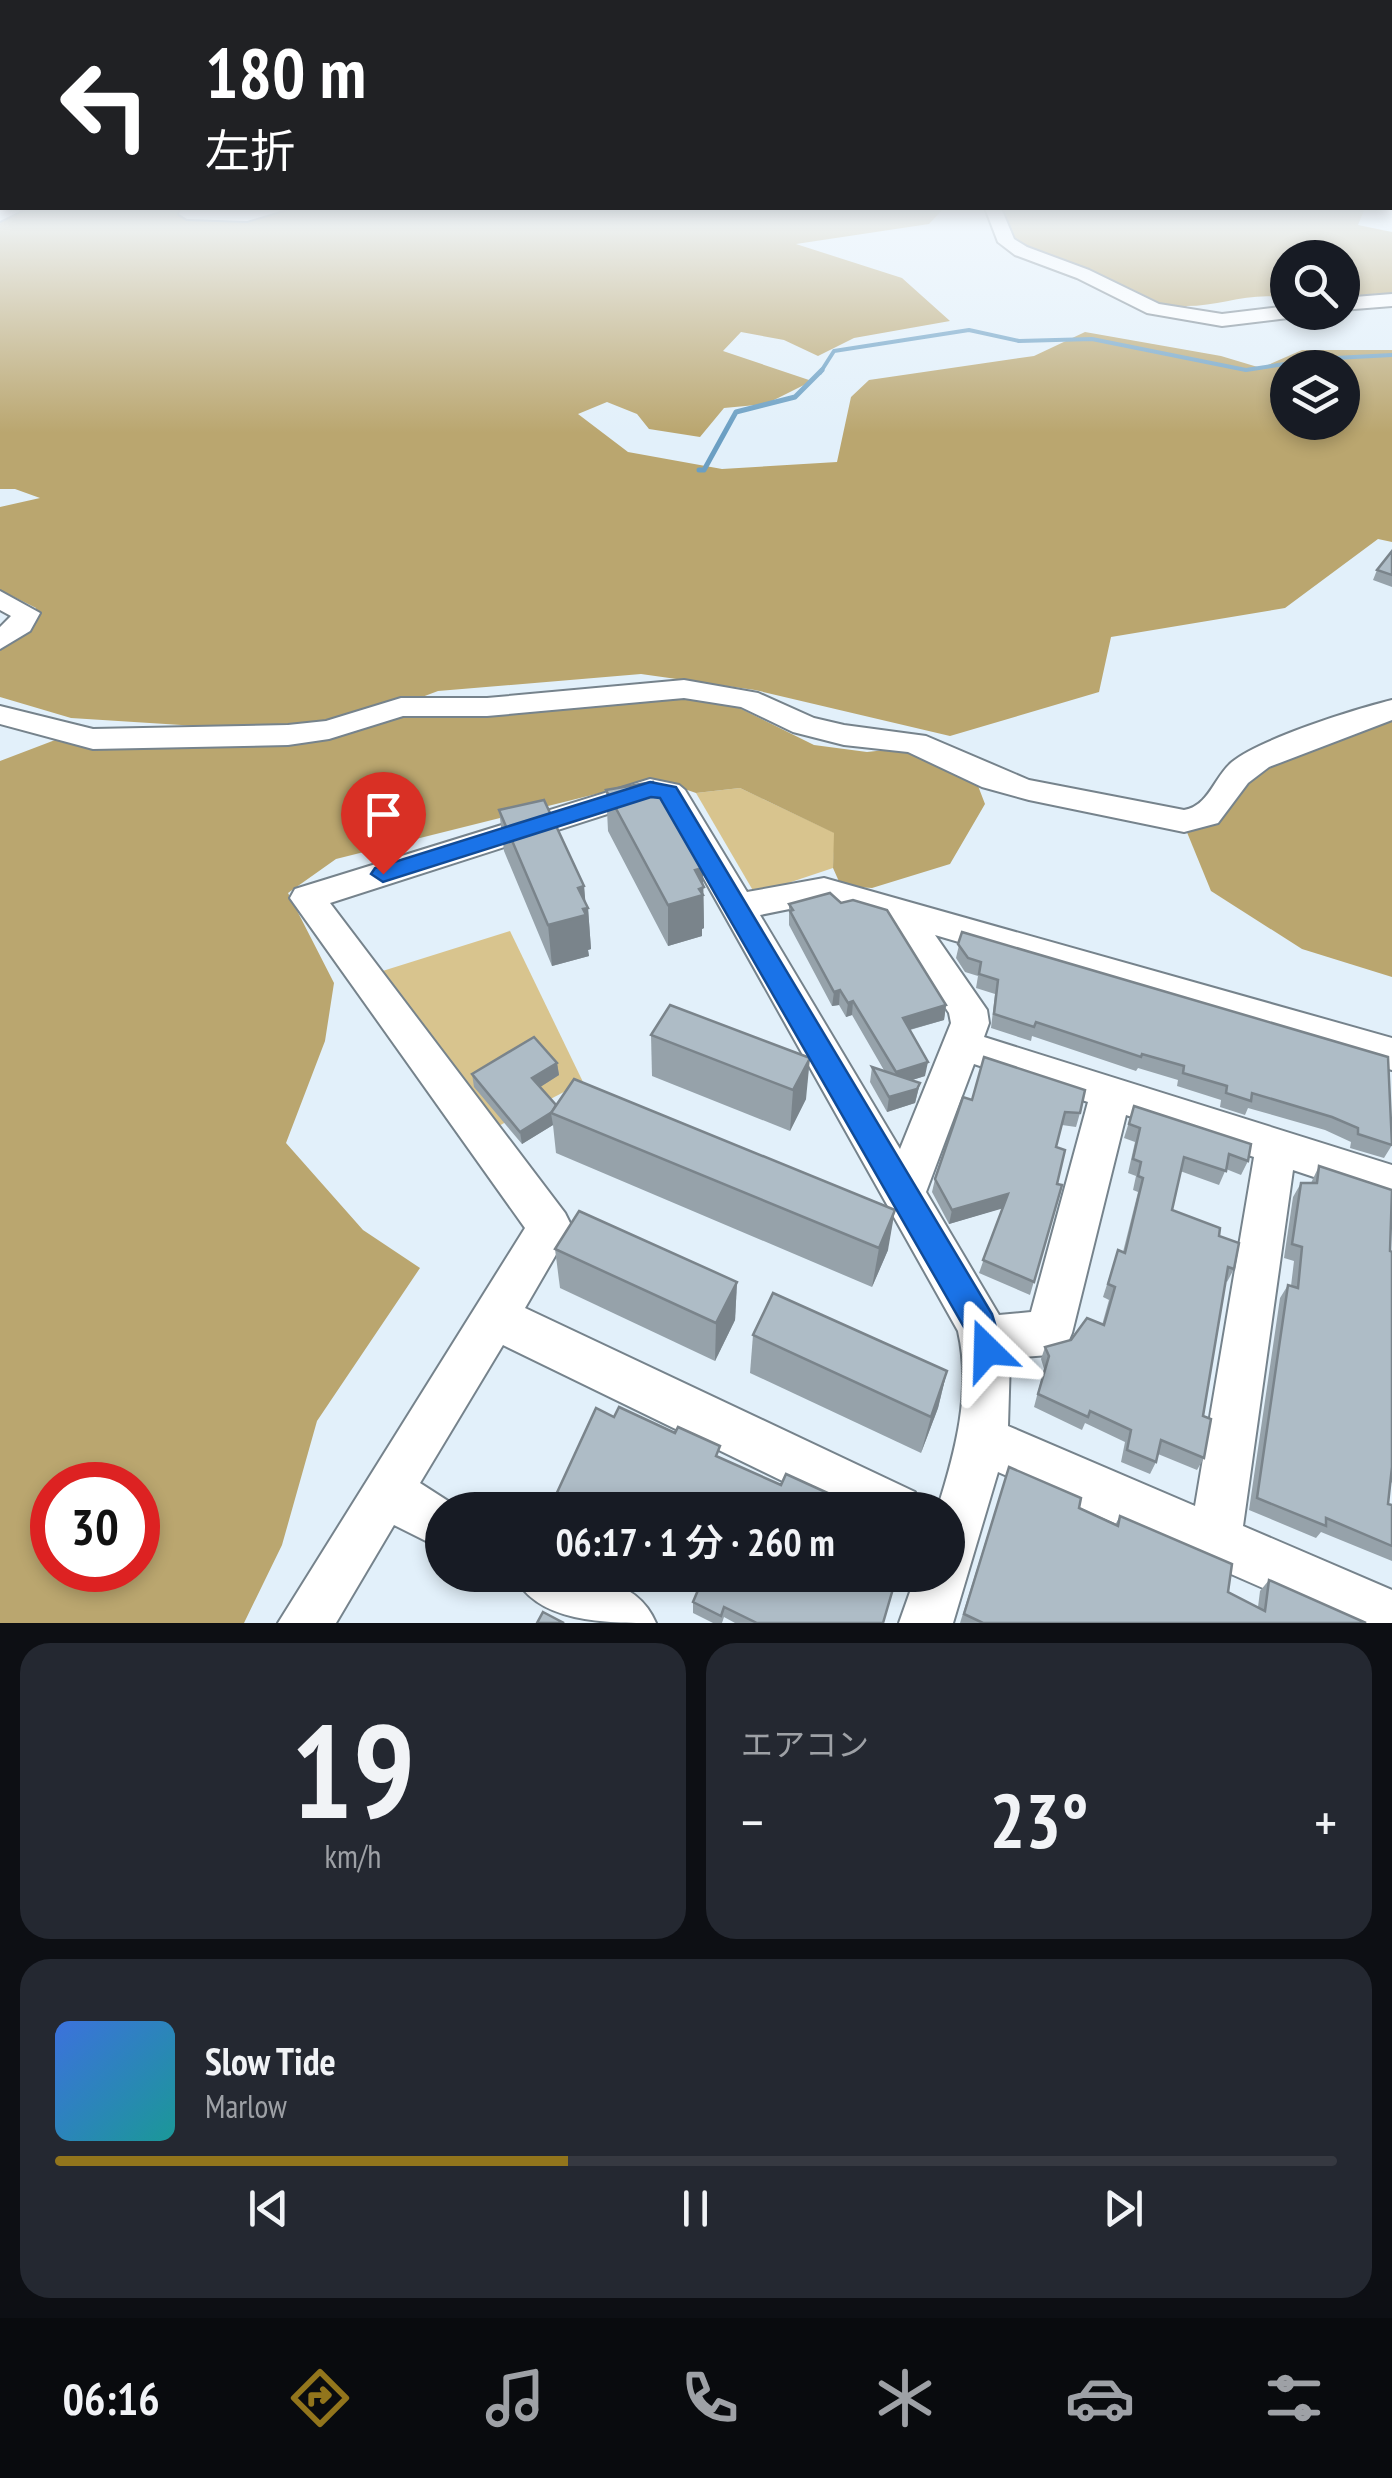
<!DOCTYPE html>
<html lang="ja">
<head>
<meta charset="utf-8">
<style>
	body { margin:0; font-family:"PT Sans Narrow","Noto Sans JP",sans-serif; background:#242831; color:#f1f3f6; height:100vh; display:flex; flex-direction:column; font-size:38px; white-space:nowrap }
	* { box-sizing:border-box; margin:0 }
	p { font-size:32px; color:#9ea1a6 }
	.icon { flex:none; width:55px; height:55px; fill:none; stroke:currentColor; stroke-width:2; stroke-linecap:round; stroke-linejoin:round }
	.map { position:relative; height:1623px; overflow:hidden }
	.side { display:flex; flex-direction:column; gap:20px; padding:20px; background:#0d0f14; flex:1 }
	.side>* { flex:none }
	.guide { position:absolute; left:0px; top:0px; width:1392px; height:210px; box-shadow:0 5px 15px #0003; background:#202124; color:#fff; overflow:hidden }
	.tools { position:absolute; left:1270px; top:240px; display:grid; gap:20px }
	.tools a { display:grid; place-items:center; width:90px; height:90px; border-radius:50%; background:#171b24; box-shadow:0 5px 15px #0003; font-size:50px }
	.speed { position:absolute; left:30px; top:1462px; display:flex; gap:20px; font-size:50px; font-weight:700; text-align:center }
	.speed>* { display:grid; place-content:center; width:130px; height:130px; border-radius:50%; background:#171b24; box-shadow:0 5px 15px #0003; line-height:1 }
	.speed .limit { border:15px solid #d22; background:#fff; color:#111 }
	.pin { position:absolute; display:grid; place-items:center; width:85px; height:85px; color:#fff; margin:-102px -42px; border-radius:50% 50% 50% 0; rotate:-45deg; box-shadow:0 0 10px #0007 }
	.pin .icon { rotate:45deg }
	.me { position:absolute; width:110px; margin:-55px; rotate:338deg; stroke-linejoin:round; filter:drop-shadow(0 0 8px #0008) }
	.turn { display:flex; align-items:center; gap:35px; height:210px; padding:0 40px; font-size:45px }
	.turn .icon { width:130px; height:130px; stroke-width:2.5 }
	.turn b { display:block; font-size:70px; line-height:85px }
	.big { font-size:75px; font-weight:600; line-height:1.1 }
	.side .tile { flex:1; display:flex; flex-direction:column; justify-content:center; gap:15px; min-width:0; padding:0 35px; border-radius:30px; background:#242831 }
	.side .dial { align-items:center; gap:0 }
	.dial b { font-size:130px; line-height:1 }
	.song { display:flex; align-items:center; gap:30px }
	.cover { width:120px; height:120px; border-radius:15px; background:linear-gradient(135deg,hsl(220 70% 55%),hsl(180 70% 35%)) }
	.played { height:10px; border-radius:5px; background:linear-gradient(90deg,#92751c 40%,#363941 40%) }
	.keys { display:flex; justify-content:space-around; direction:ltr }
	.heat { display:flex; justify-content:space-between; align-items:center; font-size:55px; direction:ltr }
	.side .tiles { flex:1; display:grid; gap:20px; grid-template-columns:1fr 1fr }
	.tile:last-child { grid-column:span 2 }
	.trip { position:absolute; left:425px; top:1492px; width:540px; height:100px; border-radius:50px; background:#171b24; box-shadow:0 5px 15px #0003; font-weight:600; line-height:100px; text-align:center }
	.tabs { display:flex; height:160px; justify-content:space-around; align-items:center; background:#090b0e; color:#9ea1a6 }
	.tabs .icon { width:70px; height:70px }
	.tabs .active { color:#92751c }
	.tabs b { font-size:45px; color:#f1f3f6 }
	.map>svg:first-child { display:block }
</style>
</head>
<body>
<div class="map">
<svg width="1392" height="1623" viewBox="0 0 1392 1623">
	<rect width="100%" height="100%" fill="#e2f0fa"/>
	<g fill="#d8c48e">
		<path d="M 740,788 L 835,833 L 833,868 L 755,894 L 696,793 Z"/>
		<path d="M 510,931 L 583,1082 L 491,1130 L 373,974 Z"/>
	</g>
	<g fill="#baa66f" fill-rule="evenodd">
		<path d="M 26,208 L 944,208 L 929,224 L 796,244 L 902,278 L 950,321 L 854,338 L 818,356 L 784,340 L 741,332 L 723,351 L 812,381 L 766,404 L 724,408 L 700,437 L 649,429 L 637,414 L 607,402 L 578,414 L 628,452 L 722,469 L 837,462 L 851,397 L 869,380 L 1034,356 L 1085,332 L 1221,356 L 1261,368 L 1302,350 L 1392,350 L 1392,542 L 1378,539 L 1285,608 L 1111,637 L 1099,692 L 950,736 L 755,690 L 641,674 L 438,691 L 348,725 L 274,731 L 71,718 L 0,697 L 0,651 L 31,626 L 36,608 L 0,590 L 0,507 L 40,498 L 15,489 L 0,489 L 0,219 ZM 1288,368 L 1342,368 L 1342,422 L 1288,422 Z"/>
		<path d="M 998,208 L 1365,208 L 1358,225 L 1392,232 L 1392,296 L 1343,300 L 1342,258 L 1288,258 L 1287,298 C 1250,291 1222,306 1186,306 L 1194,313 L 1161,304 L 1012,240 Z"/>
		<path d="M 689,694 L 725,701 L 814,745 L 867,752 L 904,748 L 975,778 L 985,804 L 950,864 L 872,888 L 841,886 L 833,868 L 834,833 L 740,788 L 696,793 L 656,779 L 336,859 L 288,893 L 334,983 L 325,1041 L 286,1143 L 363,1230 L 420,1268 L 317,1421 L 282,1545 L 244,1623 L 0,1623 L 0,761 L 63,737 L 321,739 L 402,713 ZM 52,1485 L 138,1485 L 138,1570 L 52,1570 Z"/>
		<path d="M 1392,703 L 1392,977 L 1302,949 L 1211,891 L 1184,825 L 1249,761 Z"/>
	</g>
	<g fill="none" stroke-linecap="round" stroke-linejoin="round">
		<path stroke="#6b9fc3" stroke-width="4" d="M 820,373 L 834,351 L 969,330 L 1019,341 L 1092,339 L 1246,370 L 1316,359 L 1392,355"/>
		<path stroke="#6b9fc3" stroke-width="5" d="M 699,470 L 704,470 L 736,412 L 795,397 L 822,370"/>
		<defs>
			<g id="minor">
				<path d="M 5,208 L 26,208 L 0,221 L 0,210 Z"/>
				<path d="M 182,208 L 290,208 L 247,221 L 187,219 L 179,214 Z"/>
				<path d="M 985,208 L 1001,208 L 1014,239 L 1027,247 L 1089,270 L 1159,304 L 1222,314 L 1288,306 L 1288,312 L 1297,312 L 1288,318 L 1222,326 L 1147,313 L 1077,278 L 1015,255 L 998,242 Z"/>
				<path d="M 1392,294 L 1392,306 L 1342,310 L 1342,298 Z"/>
				<path d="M 0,591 L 40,613 L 30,631 L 0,649 L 0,627 L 11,616 L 0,610 Z"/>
				<path d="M 684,680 L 758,693 L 814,718 L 844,725 L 926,736 L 1029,780 L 1184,810 C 1209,806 1214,777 1232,762 C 1260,739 1355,709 1392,700 L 1392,720 L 1269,767 L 1248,783 L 1218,823 L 1184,832 L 1029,800 L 982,787 L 908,752 L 844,745 L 793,732 L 741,707 L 684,698 L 487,716 L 403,716 L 329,739 L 288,745 L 93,749 L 0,724 L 0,706 L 93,729 L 288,725 L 326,721 L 401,698 L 487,698 Z"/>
				<path d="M 650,779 L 679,785 L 685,790 L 747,892 L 824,878 L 1392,1038 L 1392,1070 L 935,935 L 987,1010 L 989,1023 L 984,1037 L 1392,1165 L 1392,1203 L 1293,1170 L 1243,1526 L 1392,1590 L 1392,1623 L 1343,1623 L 998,1472 L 953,1623 L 899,1623 L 916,1575 L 948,1575 L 948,1510 L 937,1510 C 955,1453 972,1391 958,1331 L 662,804 L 651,800 L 330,903 L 565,1213 L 572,1227 L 525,1308 L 915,1492 L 923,1510 L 842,1510 L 503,1345 L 420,1483 L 462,1510 L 442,1510 L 442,1549 L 394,1525 L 336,1623 L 278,1623 L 525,1228 L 290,898 L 295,889 ZM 824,902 L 887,921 L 949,1013 L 951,1023 L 900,1149 L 760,915 ZM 974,1064 L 1088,1102 L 1031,1312 L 999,1315 L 926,1192 ZM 1126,1115 L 1254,1157 L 1195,1506 L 1008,1426 L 1010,1358 L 1049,1355 L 1065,1349 L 1072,1333 Z"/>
				<path d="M 514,1575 C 563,1575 633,1568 656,1623 C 606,1623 536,1623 514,1575 Z"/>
			</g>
		</defs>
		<use href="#minor" stroke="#76838c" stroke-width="4"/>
		<use href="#minor" fill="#fff" fill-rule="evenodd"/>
	</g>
	<g fill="#96a2aa">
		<path d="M 1392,551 L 1392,587 L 1373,580 L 1377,570 Z"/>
		<path d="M 606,790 L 703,886 L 704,928 L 702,929 L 702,936 L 668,946 L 608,831 Z"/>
		<path d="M 499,810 L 584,886 L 585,901 L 588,908 L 591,949 L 588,950 L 589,956 L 552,966 L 504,851 Z"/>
		<path d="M 789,904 L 946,1005 L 944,1020 L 910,1030 L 925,1076 L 912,1080 L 920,1083 L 915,1103 L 887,1112 L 870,1082 L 872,1067 L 885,1072 L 852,1015 L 846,1017 L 839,1005 L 832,1006 L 789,925 Z"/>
		<path d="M 962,932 L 1392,1145 L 1384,1158 L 1350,1148 L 1351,1142 L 1325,1130 L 1248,1108 L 1245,1115 L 1220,1107 L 1221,1100 L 1177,1086 L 1178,1080 L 1138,1068 L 1136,1071 L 1032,1036 L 1031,1041 L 991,1028 L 995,994 L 976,988 L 978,976 L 965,972 L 956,958 Z"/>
		<path d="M 670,1005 L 806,1099 L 790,1131 L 652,1076 L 651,1035 Z"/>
		<path d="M 557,1063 L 559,1075 L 540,1087 L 556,1105 L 888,1250 L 872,1287 L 556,1153 L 553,1125 L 522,1144 L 474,1087 L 472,1074 Z"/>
		<path d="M 972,1100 L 1080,1113 L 1076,1127 L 1062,1125 L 1056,1147 L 1057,1184 L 1062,1185 L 1030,1295 L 979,1273 L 1002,1208 L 949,1224 L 932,1192 L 935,1179 Z"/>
		<path d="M 1134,1106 L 1248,1161 L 1241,1175 L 1226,1169 L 1219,1185 L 1180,1171 L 1172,1210 L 1219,1236 L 1234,1269 L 1227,1282 L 1226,1281 L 1203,1416 L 1204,1458 L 1197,1470 L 1158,1454 L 1156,1462 L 1150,1474 L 1121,1462 L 1125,1442 L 1085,1423 L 1082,1430 L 1034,1407 L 1044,1369 L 1041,1359 L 1045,1347 L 1071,1340 L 1102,1325 L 1109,1300 L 1103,1297 L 1118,1250 L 1123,1252 L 1138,1192 L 1133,1190 L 1136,1176 L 1128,1173 L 1135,1142 L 1124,1138 Z"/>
		<path d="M 1319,1166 L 1390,1251 L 1392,1252 L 1392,1483 L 1391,1482 L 1388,1504 L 1392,1505 L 1392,1561 L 1321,1532 L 1316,1538 L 1249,1510 L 1280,1298 L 1288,1285 L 1291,1286 L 1294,1261 L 1284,1258 L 1293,1197 L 1301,1183 L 1311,1183 Z"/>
		<path d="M 555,1249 L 737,1282 L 735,1320 L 715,1361 L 560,1288 Z"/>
		<path d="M 753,1335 L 947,1371 L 938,1408 L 921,1453 L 750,1373 Z"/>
		<path d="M 614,1417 L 719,1457 L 781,1485 L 865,1510 L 549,1510 Z"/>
		<path d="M 1005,1479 L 1079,1508 L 1115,1525 L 1120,1516 L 1228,1592 L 1258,1607 L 1260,1591 L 1269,1580 L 1366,1623 L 960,1623 Z"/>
		<path d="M 680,1575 L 897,1575 L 883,1623 L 735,1623 L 724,1617 L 722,1623 L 713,1623 L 693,1613 L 693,1602 L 700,1585 Z"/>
	</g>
	<g fill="#7a848b">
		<path d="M 703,868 L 704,928 L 702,929 L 702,936 L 668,946 L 668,905 L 695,870 Z"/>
		<path d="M 584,886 L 586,908 L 588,908 L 591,949 L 588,950 L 589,956 L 552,966 L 548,925 L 578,888 Z"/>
		<path d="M 840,990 L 839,1005 L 832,1006 L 834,992 Z"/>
		<path d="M 853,1001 L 852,1015 L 846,1017 L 848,1003 Z"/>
		<path d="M 946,1005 L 944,1020 L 901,1032 L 903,1018 Z"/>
		<path d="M 810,1058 L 806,1099 L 790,1131 L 793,1090 Z"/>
		<path d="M 928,1062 L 925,1076 L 893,1086 L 896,1072 Z"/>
		<path d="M 557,1063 L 559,1075 L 534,1091 L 532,1078 Z"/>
		<path d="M 920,1083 L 915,1103 L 887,1112 L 889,1097 Z"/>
		<path d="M 559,1108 L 551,1113 L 553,1125 L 522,1144 L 520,1132 Z"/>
		<path d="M 1008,1194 L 1004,1208 L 949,1224 L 952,1210 Z"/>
		<path d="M 895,1210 L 888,1250 L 872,1287 L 879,1248 Z"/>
		<path d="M 737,1282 L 735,1320 L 715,1361 L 716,1323 Z"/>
		<path d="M 947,1371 L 938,1408 L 921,1453 L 931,1417 Z"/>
	</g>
	<g fill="#aebcc6" stroke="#7a848b" stroke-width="2.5">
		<path d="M 1392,551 L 1392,575 L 1377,570 Z"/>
		<path d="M 653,782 L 703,868 L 695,870 L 704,887 L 699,889 L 703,895 L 668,905 L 606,790 Z"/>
		<path d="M 544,800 L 584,886 L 578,888 L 588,908 L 583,909 L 586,915 L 548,925 L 499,810 Z"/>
		<path d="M 830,893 L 841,903 L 853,900 L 887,910 L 946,1005 L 903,1018 L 928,1062 L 896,1072 L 853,1001 L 848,1003 L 840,990 L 834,992 L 790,911 L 793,910 L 789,904 Z"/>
		<path d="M 962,932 L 1388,1057 L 1392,1145 L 1358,1134 L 1358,1128 L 1332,1117 L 1252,1093 L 1251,1101 L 1226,1093 L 1227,1086 L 1183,1073 L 1184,1066 L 1142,1054 L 1141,1057 L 1036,1022 L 1034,1027 L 994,1014 L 998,980 L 979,974 L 981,962 L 968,958 L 958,944 Z"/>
		<path d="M 670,1005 L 810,1058 L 793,1090 L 651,1035 Z"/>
		<path d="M 534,1037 L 557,1063 L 532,1078 L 556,1105 L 552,1112 L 520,1132 L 472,1074 Z"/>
		<path d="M 984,1057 L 1085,1090 L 1080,1113 L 1065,1112 L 1056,1147 L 1065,1150 L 1057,1184 L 1062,1185 L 1034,1282 L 983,1260 L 1008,1194 L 952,1210 L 935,1179 L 963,1097 L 972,1100 Z"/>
		<path d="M 872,1067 L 920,1083 L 917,1089 L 889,1097 Z"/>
		<path d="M 574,1079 L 895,1210 L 879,1248 L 551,1113 Z"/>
		<path d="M 1134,1106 L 1251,1144 L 1248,1161 L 1229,1154 L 1226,1171 L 1184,1157 L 1172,1210 L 1220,1228 L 1219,1236 L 1239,1243 L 1234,1269 L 1228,1267 L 1203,1416 L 1211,1419 L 1204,1458 L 1161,1440 L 1156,1462 L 1127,1450 L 1131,1430 L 1090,1411 L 1088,1417 L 1038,1394 L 1049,1356 L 1045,1347 L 1071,1340 L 1087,1318 L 1104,1325 L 1115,1287 L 1108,1284 L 1118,1250 L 1125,1253 L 1143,1178 L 1138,1176 L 1141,1162 L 1133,1159 L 1140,1128 L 1129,1124 Z"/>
		<path d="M 1319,1166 L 1392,1190 L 1390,1251 L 1392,1252 L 1392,1467 L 1388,1504 L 1392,1505 L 1392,1546 L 1326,1518 L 1326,1526 L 1257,1498 L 1288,1285 L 1298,1288 L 1302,1247 L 1292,1244 L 1301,1183 L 1317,1183 Z"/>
		<path d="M 579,1211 L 737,1282 L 716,1323 L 555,1249 Z"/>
		<path d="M 773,1293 L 947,1371 L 931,1417 L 753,1335 Z"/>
		<path d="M 619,1407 L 675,1433 L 678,1427 L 720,1446 L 716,1456 L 781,1485 L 786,1474 L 865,1510 L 746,1510 L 728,1502 L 725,1510 L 549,1510 L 596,1408 L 614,1417 Z"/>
		<path d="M 1009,1467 L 1081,1498 L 1079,1508 L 1118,1526 L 1120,1516 L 1232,1564 L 1228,1592 L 1265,1611 L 1269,1580 L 1366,1623 L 983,1623 L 964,1614 Z"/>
		<path d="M 702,1575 L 897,1575 L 883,1623 L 757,1623 L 724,1607 L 721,1616 L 693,1602 L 704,1576 Z"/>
		<path d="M 543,1612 L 564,1623 L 537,1623 Z"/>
	</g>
	<linearGradient id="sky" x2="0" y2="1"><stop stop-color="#76acd9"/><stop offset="0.48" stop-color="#f2f8fd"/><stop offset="1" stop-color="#f2f8fd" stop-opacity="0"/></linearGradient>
	<rect width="1392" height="433" fill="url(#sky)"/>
	<path fill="#1a73e8" stroke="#114b97" stroke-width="2.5" d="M 650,782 L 676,787 L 679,792 L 992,1314 L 1003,1350 L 998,1361 L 987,1366 L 975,1361 L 965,1329 L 660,798 L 651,797 L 383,882 L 371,874 L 375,868 Z"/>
</svg>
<div class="tools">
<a><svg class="icon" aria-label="search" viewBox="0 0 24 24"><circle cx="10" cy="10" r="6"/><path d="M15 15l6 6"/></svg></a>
<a><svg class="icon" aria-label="layers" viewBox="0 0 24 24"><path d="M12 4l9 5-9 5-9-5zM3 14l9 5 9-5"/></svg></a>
</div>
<div class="speed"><div class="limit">30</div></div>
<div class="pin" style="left:383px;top:874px;background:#d93025"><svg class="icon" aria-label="arrive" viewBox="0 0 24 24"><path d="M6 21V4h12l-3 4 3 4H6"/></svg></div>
<svg class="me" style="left:987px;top:1350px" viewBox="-20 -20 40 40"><path d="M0-17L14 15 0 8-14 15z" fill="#1a73e8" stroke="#fff" stroke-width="4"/></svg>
<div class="trip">06:17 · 1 分 · 260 m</div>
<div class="guide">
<div class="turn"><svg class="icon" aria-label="left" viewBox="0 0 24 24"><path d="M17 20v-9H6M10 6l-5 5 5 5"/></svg><div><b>180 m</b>左折</div></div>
</div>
</div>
<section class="side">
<div class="tiles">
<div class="tile dial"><b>19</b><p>km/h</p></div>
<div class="tile"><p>エアコン</p>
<div class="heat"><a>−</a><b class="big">23°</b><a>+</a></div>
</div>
<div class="tile">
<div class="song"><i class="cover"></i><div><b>Slow Tide</b><p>Marlow</p></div></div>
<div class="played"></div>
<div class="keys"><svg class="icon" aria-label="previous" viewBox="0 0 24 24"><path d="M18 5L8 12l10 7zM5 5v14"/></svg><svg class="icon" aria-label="pause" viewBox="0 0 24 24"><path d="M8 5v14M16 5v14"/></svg><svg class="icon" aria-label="next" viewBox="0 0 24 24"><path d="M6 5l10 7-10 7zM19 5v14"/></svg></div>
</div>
</div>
</section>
<nav class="tabs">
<b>06:16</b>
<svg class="icon active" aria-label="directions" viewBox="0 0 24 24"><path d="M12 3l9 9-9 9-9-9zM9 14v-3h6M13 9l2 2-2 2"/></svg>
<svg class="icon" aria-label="music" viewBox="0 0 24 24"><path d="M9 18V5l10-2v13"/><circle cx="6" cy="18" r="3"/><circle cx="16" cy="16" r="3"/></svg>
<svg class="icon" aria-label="phone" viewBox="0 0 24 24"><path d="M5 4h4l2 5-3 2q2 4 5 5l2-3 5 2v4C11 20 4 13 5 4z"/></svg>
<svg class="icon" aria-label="climate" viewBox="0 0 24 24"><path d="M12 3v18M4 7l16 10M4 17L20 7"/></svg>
<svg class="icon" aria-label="car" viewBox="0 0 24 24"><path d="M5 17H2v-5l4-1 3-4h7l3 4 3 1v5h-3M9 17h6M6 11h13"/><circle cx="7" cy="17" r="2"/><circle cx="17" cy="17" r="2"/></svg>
<svg class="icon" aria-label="filters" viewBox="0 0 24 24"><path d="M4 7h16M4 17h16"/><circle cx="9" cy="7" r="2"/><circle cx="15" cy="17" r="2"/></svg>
</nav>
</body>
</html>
